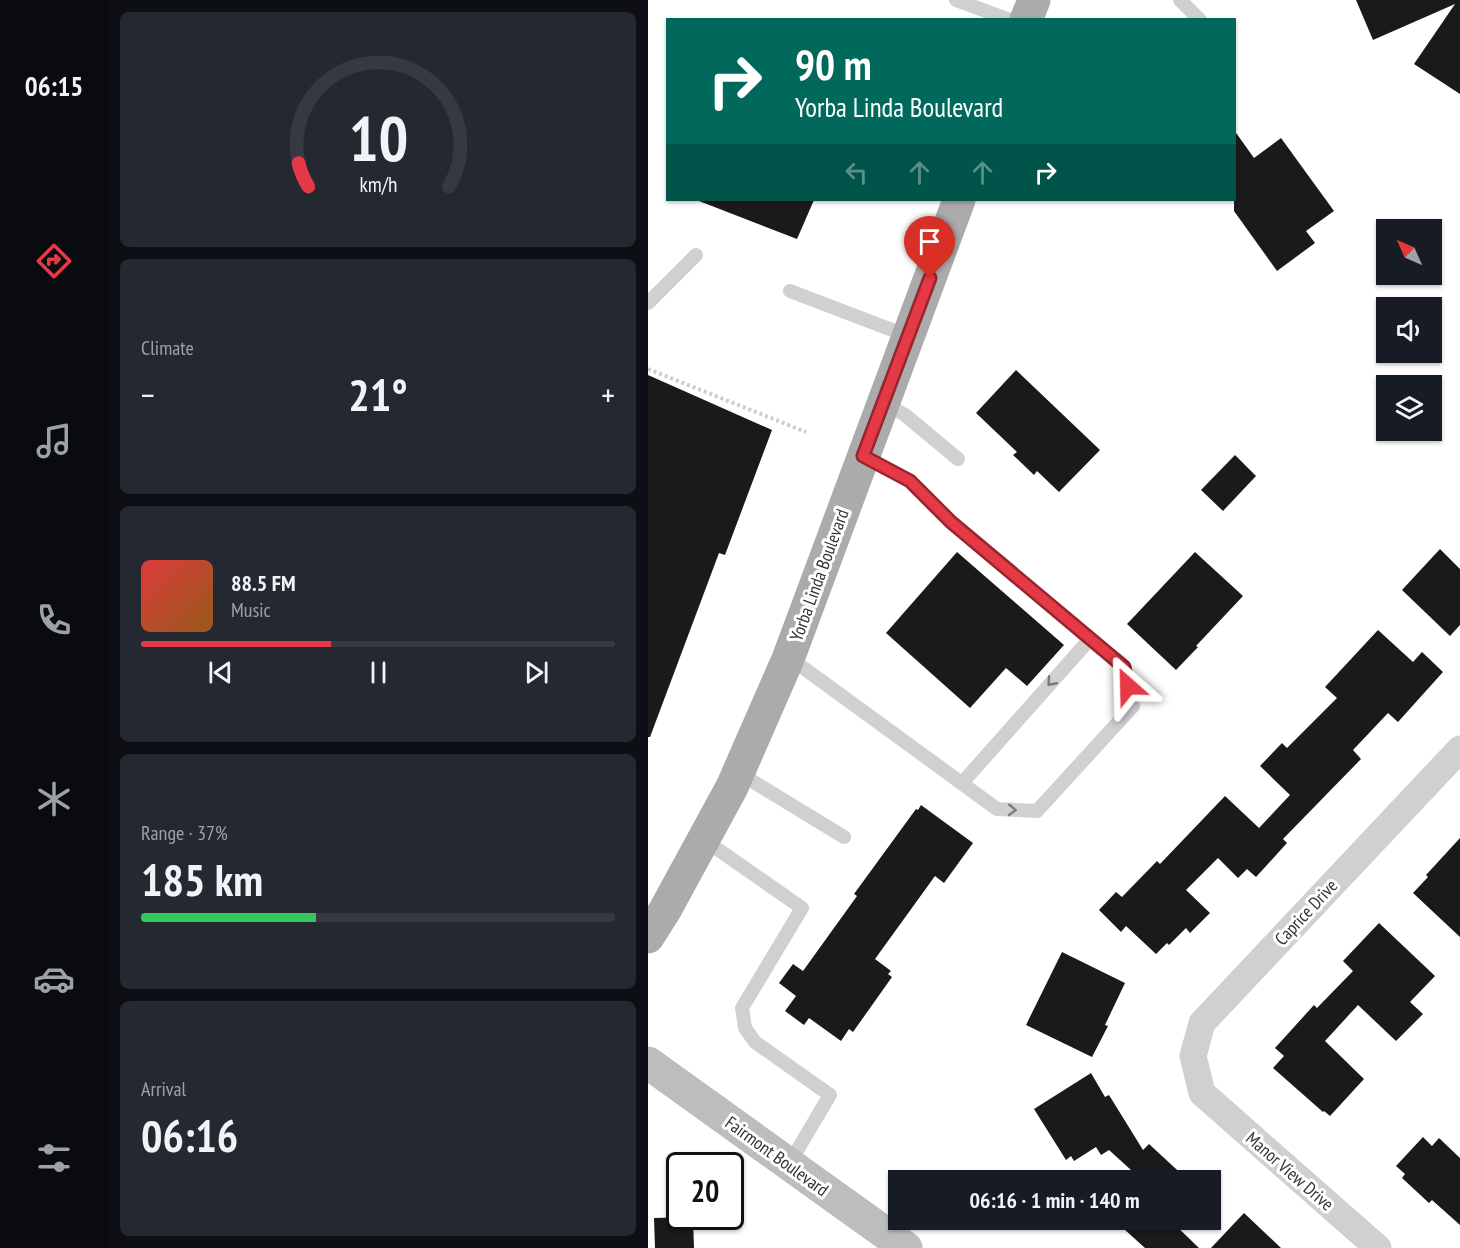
<!DOCTYPE html>
<html lang="en">
<head>
<meta charset="utf-8">
<style>
	body { margin:0; font-family:"PT Sans Narrow",sans-serif; background:#242831; color:#f1f3f6; height:100vh; display:flex; flex-direction:column; font-size:22px; white-space:nowrap }
	* { box-sizing:border-box; margin:0 }
	p { font-size:20px; color:#9ea1a6 }
	.icon { flex:none; width:33px; height:33px; fill:none; stroke:currentColor; stroke-width:2; stroke-linecap:round; stroke-linejoin:round }
	.map { position:relative; flex:1; overflow:hidden }
	.details { display:flex; flex-direction:column; gap:12px; padding:12px; background:#0d0f14; width:540px }
	.details>* { flex:none }
	.guide { position:absolute; left:18px; top:18px; width:570px; height:183px; border-radius:0px; box-shadow:0 2px 4px #0004; background:#00695c; color:#fff; overflow:hidden }
	.needle { width:39px; rotate:315deg }
	.controls { position:absolute; left:728px; top:219px; display:grid; gap:12px }
	.controls a { display:grid; place-items:center; width:66px; height:66px; border-radius:0px; background:#171b24; box-shadow:0 2px 4px #0004; font-size:30px }
	.speed { position:absolute; left:18px; top:1152px; display:flex; gap:12px; font-size:30px; font-weight:700; text-align:center }
	.speed>* { display:grid; place-content:center; width:78px; height:78px; border-radius:50%; background:#171b24; box-shadow:0 2px 4px #0004; line-height:1 }
	.speed .limit { border:3px solid #111; border-radius:9px; background:#fff; color:#111 }
	.pin { position:absolute; display:grid; place-items:center; width:51px; height:51px; color:#fff; margin:-62px -26px; border-radius:50% 50% 50% 0; rotate:-45deg; box-shadow:0 0 6px #0007 }
	.pin .icon { rotate:45deg }
	.me { position:absolute; width:66px; margin:-33px; rotate:335deg; stroke-linejoin:round; filter:drop-shadow(0 0 4px #0008) }
	.turn { display:flex; align-items:center; gap:21px; height:126px; padding:0 30px; font-size:27px }
	.turn .icon { width:78px; height:78px; stroke-width:2.5 }
	.turn b { display:block; font-size:42px; line-height:51px }
	.lanes { display:flex; align-items:center; height:57px; padding:0 30px; background:#0003; justify-content:center; gap:30px; direction:ltr }
	.lanes .off { opacity:.35 }
	.big { font-size:45px; font-weight:800; line-height:1.1 }
	.details .card { flex:1; display:flex; flex-direction:column; justify-content:center; gap:9px; min-width:0; padding:0 21px; border-radius:9px; background:#242831 }
	.details .dial { align-items:center; gap:0 }
	.dial svg { height:156px; overflow:visible; fill:none; stroke:#363941; stroke-width:7; stroke-linecap:round; text-anchor:middle }
	.dial text { fill:#f1f3f6; stroke:none }
	.song { display:flex; align-items:center; gap:18px }
	.cover { width:72px; height:72px; border-radius:9px; background:linear-gradient(135deg,hsl(0 70% 55%),hsl(30 70% 35%)) }
	.played { height:6px; border-radius:3px; background:linear-gradient(90deg,#e63946 40%,#363941 40%) }
	.keys { display:flex; justify-content:space-around; direction:ltr }
	.heat { display:flex; justify-content:space-between; align-items:center; font-size:33px; direction:ltr }
	.charge { height:9px; border-radius:4px; background:linear-gradient(90deg,#34c759 37%,#363941 0) }
	.trip { position:absolute; left:240px; top:1170px; width:333px; height:60px; border-radius:0px; background:#171b24; box-shadow:0 2px 4px #0004; font-weight:800; line-height:60px; text-align:center }
	main { display:flex; flex:1; min-height:0 }
	.tabs { display:flex; flex-direction:column; width:108px; justify-content:space-around; align-items:center; background:#090b0e; color:#9ea1a6 }
	.tabs .icon { width:42px; height:42px }
	.tabs .current { color:#e63946 }
	.tabs b { font-size:27px; color:#f1f3f6 }
	.map>svg:first-child { display:block }
</style>
</head>
<body>
<main>
<nav class="tabs">
<b>06:15</b>
<svg class="icon current" aria-label="directions" viewBox="0 0 24 24"><path d="M12 3l9 9-9 9-9-9zM9 14v-3h6M13 9l2 2-2 2"/></svg>
<svg class="icon" aria-label="music" viewBox="0 0 24 24"><path d="M9 18V5l10-2v13"/><circle cx="6" cy="18" r="3"/><circle cx="16" cy="16" r="3"/></svg>
<svg class="icon" aria-label="phone" viewBox="0 0 24 24"><path d="M5 4h4l2 5-3 2q2 4 5 5l2-3 5 2v4C11 20 4 13 5 4z"/></svg>
<svg class="icon" aria-label="climate" viewBox="0 0 24 24"><path d="M12 3v18M4 7l16 10M4 17L20 7"/></svg>
<svg class="icon" aria-label="car" viewBox="0 0 24 24"><path d="M5 17H2v-5l4-1 3-4h7l3 4 3 1v5h-3M9 17h6M6 11h13"/><circle cx="7" cy="17" r="2"/><circle cx="17" cy="17" r="2"/></svg>
<svg class="icon" aria-label="filters" viewBox="0 0 24 24"><path d="M4 7h16M4 17h16"/><circle cx="9" cy="7" r="2"/><circle cx="15" cy="17" r="2"/></svg>
</nav>
<section class="details">
<div class="card dial"><svg viewBox="0 0 100 80">
<path d="M14 69A42 42 0 1 1 86 69"/>
<path d="M14 69A42 42 0 0 1 9 57" stroke="#e63946"/>
<text x="50" y="56" font-size="32" font-weight="700">10</text>
<text x="50" y="72" font-size="11">km/h</text>
</svg></div>
<div class="card"><p>Climate</p>
<div class="heat"><a>−</a><b class="big">21°</b><a>+</a></div>
</div>
<div class="card">
<div class="song"><i class="cover"></i><div><b>88.5 FM</b><p>Music</p></div></div>
<div class="played"></div>
<div class="keys"><svg class="icon" aria-label="previous" viewBox="0 0 24 24"><path d="M18 5L8 12l10 7zM5 5v14"/></svg><svg class="icon" aria-label="pause" viewBox="0 0 24 24"><path d="M8 5v14M16 5v14"/></svg><svg class="icon" aria-label="next" viewBox="0 0 24 24"><path d="M6 5l10 7-10 7zM19 5v14"/></svg></div>
</div>
<div class="card"><p>Range · 37%</p><b class="big">185 km</b><div class="charge"></div></div>
<div class="card"><p>Arrival</p><b class="big">06:16</b></div>
</section>
<div class="map">
<svg width="812" height="1248" viewBox="0 0 812 1248">
	<rect width="100%" height="100%" fill="#fff"/>
	<g fill="#1a1a1a">
		<path d="M 708,0 L 812,0 L 812,94 L 766,64 L 807,4 L 725,40 Z"/>
		<path d="M 586,130 L 606,158 L 633,138 L 686,211 L 658,231 L 667,243 L 629,271 L 586,211 Z"/>
		<path d="M 51,200 L 166,200 L 149,239 L 51,201 Z"/>
		<path d="M 368,370 L 452,450 L 411,492 L 389,471 L 386,475 L 365,455 L 369,452 L 328,413 Z"/>
		<path d="M 0,375 L 124,430 L 77,555 L 71,553 L 2,737 L 0,737 Z"/>
		<path d="M 587,455 L 608,476 L 575,511 L 553,490 Z"/>
		<path d="M 792,549 L 812,569 L 812,625 L 802,636 L 754,590 Z"/>
		<path d="M 309,552 L 416,645 L 379,686 L 358,668 L 322,708 L 238,633 Z"/>
		<path d="M 547,552 L 595,596 L 548,646 L 550,647 L 528,670 L 479,624 Z"/>
		<path d="M 730,630 L 765,662 L 774,652 L 795,672 L 750,722 L 740,713 L 705,750 L 713,759 L 635,839 L 639,843 L 608,877 L 599,869 L 590,878 L 570,858 L 538,890 L 562,913 L 542,933 L 538,928 L 521,945 L 519,943 L 508,954 L 478,926 L 473,932 L 451,910 L 468,892 L 474,897 L 509,861 L 512,864 L 577,796 L 611,828 L 642,795 L 612,766 L 634,743 L 639,748 L 689,698 L 677,687 Z"/>
		<path d="M 273,805 L 325,843 L 296,883 L 287,876 L 227,959 L 243,971 L 240,974 L 244,977 L 205,1032 L 201,1029 L 193,1041 L 161,1018 L 156,1025 L 137,1011 L 148,996 L 131,983 L 145,964 L 155,971 L 209,896 L 206,894 L 268,809 L 270,810 Z"/>
		<path d="M 812,838 L 812,937 L 765,893 L 780,877 L 778,875 Z"/>
		<path d="M 731,923 L 787,976 L 762,1002 L 775,1014 L 748,1041 L 710,1005 L 677,1041 L 716,1079 L 682,1116 L 676,1111 L 675,1112 L 625,1068 L 636,1056 L 627,1048 L 666,1005 L 669,1008 L 705,971 L 695,961 Z"/>
		<path d="M 414,952 L 477,983 L 457,1025 L 460,1026 L 444,1057 L 378,1025 Z"/>
		<path d="M 443,1073 L 457,1097 L 461,1095 L 495,1150 L 501,1144 L 540,1180 L 494,1180 L 461,1150 L 453,1155 L 448,1147 L 426,1161 L 423,1156 L 418,1160 L 386,1109 Z"/>
		<path d="M 775,1137 L 784,1146 L 791,1138 L 812,1158 L 812,1225 L 784,1200 L 781,1203 L 754,1178 L 757,1174 L 748,1166 Z"/>
		<path d="M 596,1213 L 633,1248 L 563,1248 Z"/>
		<path d="M 45,1217 L 46,1248 L 7,1248 L 6,1218 Z"/>
		<path d="M 466,1220 L 522,1220 L 551,1248 L 497,1248 Z"/>
	</g>
	<g fill="none" stroke-linecap="round" stroke-linejoin="round">
		<path stroke="#cdcdcd" stroke-width="4" stroke-dasharray="3 3" stroke-linecap="butt" d="M 0,369 L 158,432"/>
		<g stroke="#d0d0d0" stroke-width="14">
			<path d="M 308,0 L 362,20"/>
			<path d="M 532,0 L 552,20"/>
			<path d="M 142,291 L 260,336"/>
			<path d="M 0,303 L 48,255"/>
			<path d="M 236,403 L 257,415 L 310,459"/>
			<path d="M 140,659 L 157,669 L 349,809 L 389,811 L 485,706 L 475,667 L 303,522 L 262,481 L 215,456"/>
			<path d="M 91,773 L 196,837"/>
			<path d="M 314,783 L 442,639"/>
			<path d="M 55,839 L 154,908 L 94,1008 L 97,1028 L 107,1042 L 182,1095 L 141,1164"/>
		</g>
		<path stroke="#d0d0d0" stroke-width="27" d="M 730,1248 L 554,1093 L 545,1056 L 554,1023 L 812,749"/>
		<path stroke="#bdbdbd" stroke-width="33" d="M 0,1063 L 258,1248"/>
		<g stroke="#ababab" stroke-width="33">
			<path d="M 378,20 L 386,0"/>
			<path d="M 0,937 L 17,910 L 84,787 L 140,659 L 311,200"/>
		</g>
	</g>
	<defs><path id="oneway-chevron" d="M-2-3.5L2.5 0L-2 3.5" fill="none" stroke-width="1.6" stroke-linecap="round" stroke-linejoin="round" transform="scale(1.5)"/></defs>
	<g stroke="#7a7a7a">
		<use href="#oneway-chevron" transform="translate(403 682) rotate(132)"/>
		<use href="#oneway-chevron" transform="translate(364 810) rotate(2)"/>
	</g>
	<g fill="none" stroke-linecap="round" stroke-linejoin="round">
		<defs>
			<path id="route" d="M 282,278 L 215,456 L 262,481 L 303,522 L 476,667 L 480,686"/>
		</defs>
		<use href="#route" stroke="#96252e" stroke-width="15"/>
		<use href="#route" stroke="#e63946" stroke-width="10"/>
	</g>
	<g text-anchor="middle" dominant-baseline="central" stroke-width="6" stroke-linejoin="round" paint-order="stroke">
		<g font-size="18" fill="#333" stroke="#fff">
			<text transform="translate(171 575) rotate(-70)">Yorba Linda Boulevard</text>
			<text transform="translate(658 912) rotate(-47)">Caprice Drive</text>
			<text transform="translate(129 1156) rotate(36)">Fairmont Boulevard</text>
			<text transform="translate(642 1171) rotate(41)">Manor View Drive</text>
		</g>
	</g>
</svg>
<div class="controls">
<a><svg class="needle" viewBox="-14 -14 28 28"><path d="M0-13l5 13h-10z" fill="#e53935"/><path d="M0 13l5-13h-10z" fill="#9ea1a6"/></svg></a>
<a><svg class="icon" aria-label="sound" viewBox="0 0 24 24"><path d="M4 9h4l5-4v14l-5-4H4zM17 9q2 3 0 6"/></svg></a>
<a><svg class="icon" aria-label="layers" viewBox="0 0 24 24"><path d="M12 4l9 5-9 5-9-5zM3 14l9 5 9-5"/></svg></a>
</div>
<div class="speed"><div class="limit">20</div></div>
<div class="pin" style="left:282px;top:278px;background:#d93025"><svg class="icon" aria-label="arrive" viewBox="0 0 24 24"><path d="M6 21V4h12l-3 4 3 4H6"/></svg></div>
<svg class="me" style="left:480px;top:686px" viewBox="-20 -20 40 40"><path d="M0-17L14 15 0 8-14 15z" fill="#e63946" stroke="#fff" stroke-width="4"/></svg>
<div class="trip">06:16 · 1 min · 140 m</div>
<div class="guide">
<div class="turn"><svg class="icon" aria-label="right" viewBox="0 0 24 24"><path d="M7 20v-9h11M14 6l5 5-5 5"/></svg><div><b>90 m</b>Yorba Linda Boulevard</div></div>
<div class="lanes"><svg class="icon off" aria-label="left" viewBox="0 0 24 24"><path d="M17 20v-9H6M10 6l-5 5 5 5"/></svg><svg class="icon off" aria-label="ahead" viewBox="0 0 24 24"><path d="M12 20V5M6 11l6-6 6 6"/></svg><svg class="icon off" aria-label="ahead" viewBox="0 0 24 24"><path d="M12 20V5M6 11l6-6 6 6"/></svg><svg class="icon" aria-label="right" viewBox="0 0 24 24"><path d="M7 20v-9h11M14 6l5 5-5 5"/></svg></div>
</div>
</div>
</main>
</body>
</html>
